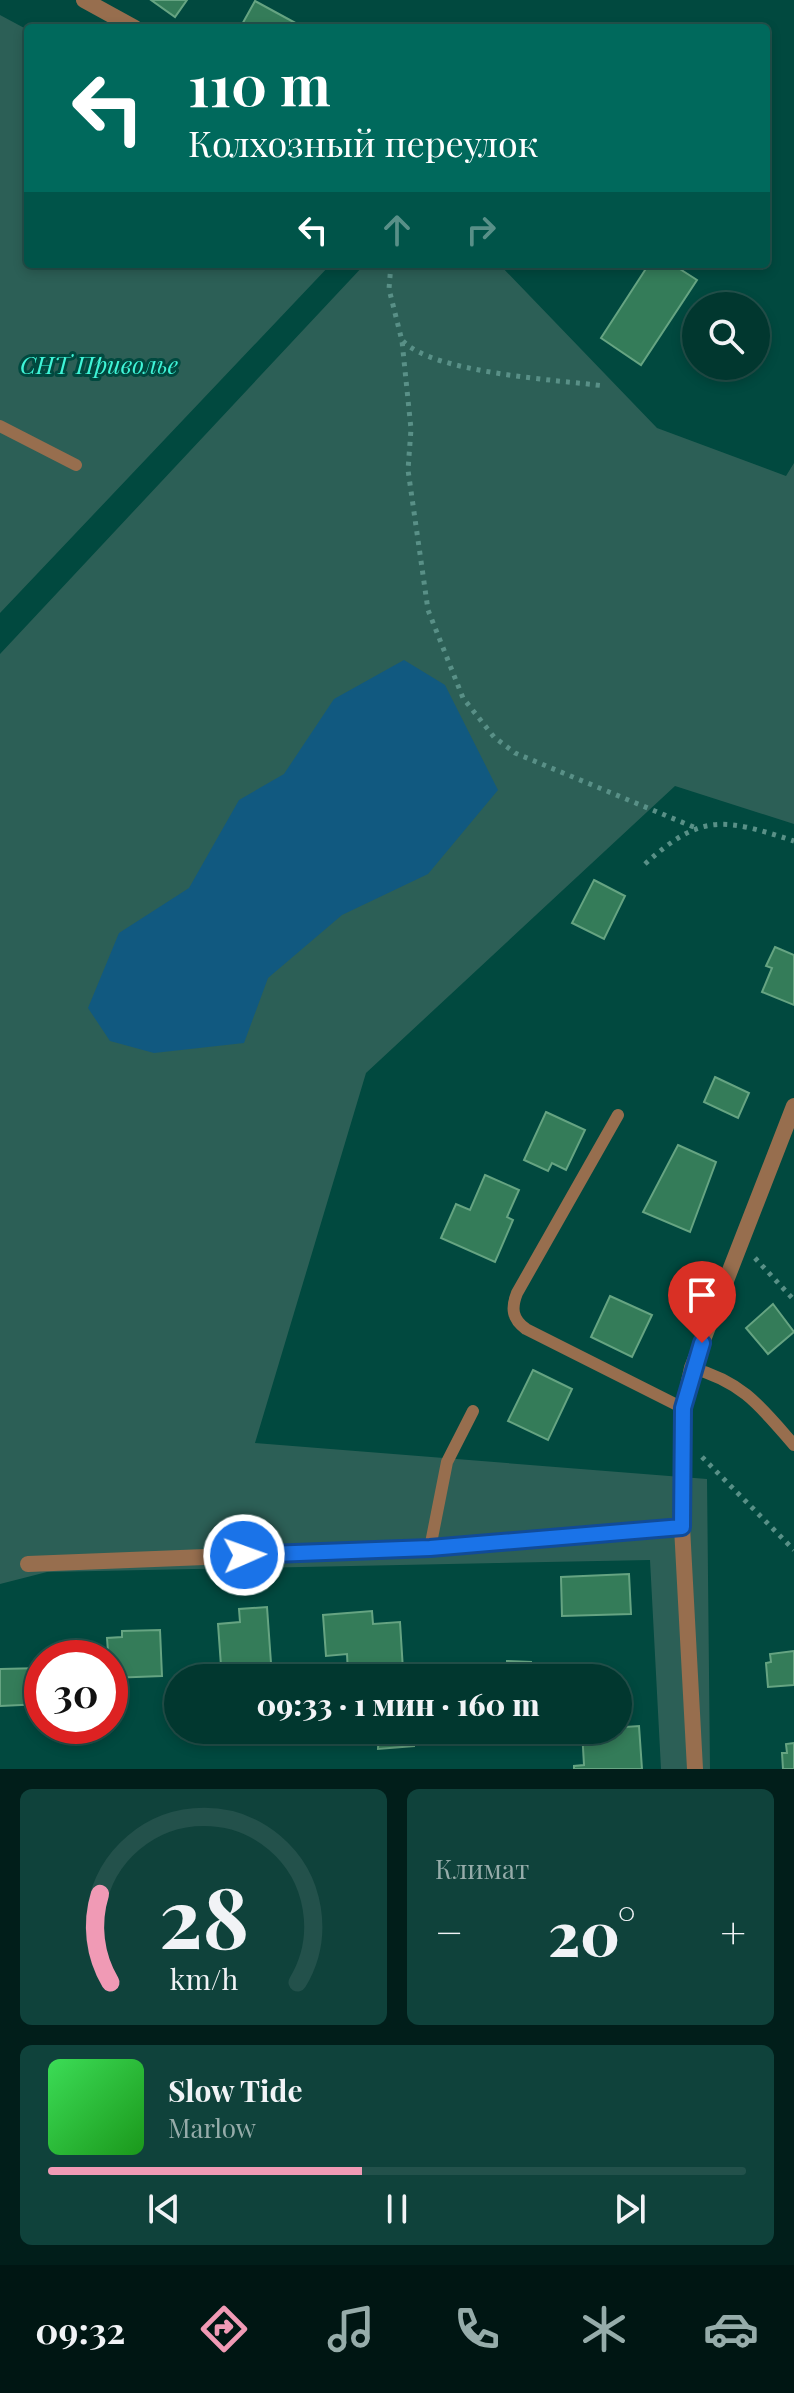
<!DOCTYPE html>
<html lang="ru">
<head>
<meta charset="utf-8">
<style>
	body { margin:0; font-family:"Playfair Display",serif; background:#0f423b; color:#f1f3f6; height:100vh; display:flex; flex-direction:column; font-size:30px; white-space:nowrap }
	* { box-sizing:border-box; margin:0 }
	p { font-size:26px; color:#96acaa }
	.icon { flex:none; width:44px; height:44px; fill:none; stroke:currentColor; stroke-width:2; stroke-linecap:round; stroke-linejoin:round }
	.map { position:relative; height:1769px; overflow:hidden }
	.panel { display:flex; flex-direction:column; gap:20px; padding:20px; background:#011e1a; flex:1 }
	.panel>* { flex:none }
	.top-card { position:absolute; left:24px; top:24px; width:746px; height:244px; border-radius:8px; box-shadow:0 4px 12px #0003,0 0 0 2px #23514b; background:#00695c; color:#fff; overflow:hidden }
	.controls { position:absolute; left:682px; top:292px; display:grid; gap:16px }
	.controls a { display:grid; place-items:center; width:88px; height:88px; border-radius:50%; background:#01372f; box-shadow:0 4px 12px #0003,0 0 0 2px #23514b; font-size:40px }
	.speed { position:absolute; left:24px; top:1640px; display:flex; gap:16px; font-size:40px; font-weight:700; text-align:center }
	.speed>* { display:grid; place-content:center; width:104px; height:104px; border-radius:50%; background:#01372f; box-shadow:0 4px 12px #0003,0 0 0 2px #23514b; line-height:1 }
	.speed .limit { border:12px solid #d22; background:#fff; color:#111 }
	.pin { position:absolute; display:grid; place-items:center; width:68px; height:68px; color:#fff; margin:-82px -34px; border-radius:50% 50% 50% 0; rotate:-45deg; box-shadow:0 0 8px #0007 }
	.pin .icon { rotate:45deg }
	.me { position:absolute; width:88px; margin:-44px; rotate:88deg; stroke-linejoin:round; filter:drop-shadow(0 0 6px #0008) }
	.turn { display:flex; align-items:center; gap:28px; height:168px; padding:0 32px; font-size:36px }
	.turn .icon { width:104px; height:104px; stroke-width:2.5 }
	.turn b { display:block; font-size:56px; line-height:68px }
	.lanes { display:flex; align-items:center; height:76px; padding:0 32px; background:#0003; justify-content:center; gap:40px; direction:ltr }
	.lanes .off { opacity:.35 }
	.big { font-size:60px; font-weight:800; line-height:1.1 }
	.panel .tile { flex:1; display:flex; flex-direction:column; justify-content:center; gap:12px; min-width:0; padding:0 28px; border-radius:12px; background:#0f423b }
	.panel .dial { align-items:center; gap:0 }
	.dial svg { height:208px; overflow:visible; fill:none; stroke:#23514b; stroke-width:7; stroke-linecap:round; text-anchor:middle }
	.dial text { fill:#f1f3f6; stroke:none }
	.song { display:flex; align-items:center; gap:24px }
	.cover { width:96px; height:96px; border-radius:12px; background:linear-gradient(135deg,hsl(130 70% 55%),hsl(120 70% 35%)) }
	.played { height:8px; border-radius:4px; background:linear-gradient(90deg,#f09ab5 45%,#23514b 45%) }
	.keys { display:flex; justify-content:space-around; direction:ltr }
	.heat { display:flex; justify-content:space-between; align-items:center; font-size:44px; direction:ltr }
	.panel .tiles { flex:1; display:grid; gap:20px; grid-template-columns:1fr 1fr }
	.tile:last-child { grid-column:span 2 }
	.trip { position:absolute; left:164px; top:1664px; width:468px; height:80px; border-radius:40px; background:#01372f; box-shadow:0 4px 12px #0003,0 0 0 2px #23514b; font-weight:800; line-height:80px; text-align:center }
	.tabs { display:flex; height:128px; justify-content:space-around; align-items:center; background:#001613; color:#96acaa }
	.tabs .icon { width:56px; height:56px }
	.tabs .current { color:#f09ab5 }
	.tabs b { font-size:36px; color:#f1f3f6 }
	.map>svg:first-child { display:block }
</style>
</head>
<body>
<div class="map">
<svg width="794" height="1769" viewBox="0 0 794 1769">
	<rect width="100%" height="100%" fill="#01493f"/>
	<g fill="#2c5f56">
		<path d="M 0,15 L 28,30 L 28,264 L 331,264 L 0,613 Z"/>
		<path d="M 365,264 L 499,264 L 657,428 L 786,476 L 794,463 L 794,824 L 675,786 L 366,1073 L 255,1443 L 707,1479 L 710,1769 L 661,1769 L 650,1560 L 47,1572 L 0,1584 L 0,654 Z"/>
	</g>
	<path fill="#115980" d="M 404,660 L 445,685 L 498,790 L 428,874 L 342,915 L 268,978 L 244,1043 L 154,1053 L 110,1041 L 88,1008 L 119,933 L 189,888 L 239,800 L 284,774 L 334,699 Z"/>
	<g fill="#347c59" stroke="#66a482" stroke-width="2">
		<path d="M 151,0 L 187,0 L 175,17 Z"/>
		<path d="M 255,1 L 301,26 L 300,28 L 240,28 Z"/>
		<path d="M 649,264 L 672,264 L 697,280 L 641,365 L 601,338 Z"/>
		<path d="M 594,880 L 625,896 L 604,939 L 572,923 Z"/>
		<path d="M 775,947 L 794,955 L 794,1005 L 762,992 L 772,968 L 766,966 Z"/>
		<path d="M 715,1077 L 749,1093 L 738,1118 L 704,1102 Z"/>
		<path d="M 546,1112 L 585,1130 L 566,1170 L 552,1163 L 548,1171 L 524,1160 Z"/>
		<path d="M 678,1145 L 716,1162 L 690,1232 L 643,1212 Z"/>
		<path d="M 485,1175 L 519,1190 L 507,1217 L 513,1220 L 495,1262 L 441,1238 L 456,1204 L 470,1210 Z"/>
		<path d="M 610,1296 L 652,1315 L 632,1357 L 591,1337 Z"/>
		<path d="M 773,1304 L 794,1332 L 768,1354 L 746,1328 Z"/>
		<path d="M 533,1370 L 572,1389 L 548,1440 L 508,1421 Z"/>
		<path d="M 629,1574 L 631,1614 L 562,1616 L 561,1577 Z"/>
		<path d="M 267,1607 L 271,1663 L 221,1666 L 218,1624 L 240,1622 L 239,1609 Z"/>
		<path d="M 372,1611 L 373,1624 L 400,1622 L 403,1670 L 348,1674 L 347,1654 L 326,1656 L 323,1615 Z"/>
		<path d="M 160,1630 L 162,1676 L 110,1678 L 107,1638 L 122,1637 L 122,1631 Z"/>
		<path d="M 794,1651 L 794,1685 L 768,1687 L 766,1663 L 771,1662 L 770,1654 Z"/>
		<path d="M 507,1661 L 531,1662 L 532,1678 L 507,1678 Z"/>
		<path d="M 42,1668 L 42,1704 L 0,1706 L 0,1669 Z"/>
		<path d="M 639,1726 L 642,1769 L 574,1769 L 574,1766 L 584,1765 L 582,1730 Z"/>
		<path d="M 379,1730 L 413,1730 L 414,1746 L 378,1749 Z"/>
		<path d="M 794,1743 L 794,1769 L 783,1769 L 782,1753 L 787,1753 L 786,1744 Z"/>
	</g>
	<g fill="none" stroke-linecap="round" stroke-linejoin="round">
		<g stroke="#599087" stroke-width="5" stroke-dasharray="4 6" stroke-linecap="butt">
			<path d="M 391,264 L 389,289 L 402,341 L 411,429 L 408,470 L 428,610 L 463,698 L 494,737 L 515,753 L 696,828"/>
			<path d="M 403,341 C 433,373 558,380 605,386"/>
			<path d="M 645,864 C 701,813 724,818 794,841"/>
			<path d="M 755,1258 L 794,1300"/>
			<path d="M 702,1457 L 794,1550"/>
		</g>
		<g stroke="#976e4e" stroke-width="12">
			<path d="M 0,426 L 76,465"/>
			<path d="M 618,1115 L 517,1293 C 511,1308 512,1319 526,1329 L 683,1408"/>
			<path d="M 692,1368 C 743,1382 761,1407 794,1445"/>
			<path d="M 430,1548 L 447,1462 L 473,1411"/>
		</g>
		<g stroke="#976e4e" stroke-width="16">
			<path d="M 84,0 L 135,28"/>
			<path d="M 28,1564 L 430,1548 L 682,1527"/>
			<path d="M 695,1769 L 682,1527 L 683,1408 L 692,1368 L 794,1106"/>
		</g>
	</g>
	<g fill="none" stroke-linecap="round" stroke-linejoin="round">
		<defs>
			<path id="route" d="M 244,1555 L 430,1548 L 682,1527 L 683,1408 L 702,1343"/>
		</defs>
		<use href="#route" stroke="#114b97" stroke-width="20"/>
		<use href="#route" stroke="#1a73e8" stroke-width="14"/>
	</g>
	<g text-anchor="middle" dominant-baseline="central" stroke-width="6" stroke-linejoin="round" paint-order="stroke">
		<g font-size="24" font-style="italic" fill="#3ff5d8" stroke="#01493f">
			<text x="99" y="364">СНТ Приволье</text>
		</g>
	</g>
</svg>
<div class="controls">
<a><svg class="icon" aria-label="search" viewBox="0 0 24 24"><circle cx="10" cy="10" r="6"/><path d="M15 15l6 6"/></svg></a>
</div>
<div class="speed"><div class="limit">30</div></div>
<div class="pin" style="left:702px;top:1343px;background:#d93025"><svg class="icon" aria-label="arrive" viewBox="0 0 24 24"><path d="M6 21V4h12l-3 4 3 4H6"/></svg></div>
<svg class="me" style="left:244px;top:1555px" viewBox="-20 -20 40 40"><circle r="17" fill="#1a73e8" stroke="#fff" stroke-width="3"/><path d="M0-11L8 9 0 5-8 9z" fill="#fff"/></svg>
<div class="trip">09:33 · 1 мин · 160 m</div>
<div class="top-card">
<div class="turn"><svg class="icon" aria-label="left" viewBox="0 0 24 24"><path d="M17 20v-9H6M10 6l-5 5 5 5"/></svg><div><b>110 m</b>Колхозный переулок</div></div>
<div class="lanes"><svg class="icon" aria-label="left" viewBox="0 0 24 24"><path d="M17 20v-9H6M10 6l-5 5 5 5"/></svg><svg class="icon off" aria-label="ahead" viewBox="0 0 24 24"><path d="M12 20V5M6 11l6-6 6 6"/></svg><svg class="icon off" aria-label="right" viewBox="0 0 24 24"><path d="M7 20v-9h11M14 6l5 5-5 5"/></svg></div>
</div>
</div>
<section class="panel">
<div class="tiles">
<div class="tile dial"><svg viewBox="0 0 100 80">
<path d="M14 69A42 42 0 1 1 86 69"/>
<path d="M14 69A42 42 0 0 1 10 35" stroke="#f09ab5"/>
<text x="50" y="56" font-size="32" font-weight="700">28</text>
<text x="50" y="72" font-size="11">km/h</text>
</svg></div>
<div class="tile"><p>Климат</p>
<div class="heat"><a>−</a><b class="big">20°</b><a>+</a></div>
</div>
<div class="tile">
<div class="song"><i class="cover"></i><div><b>Slow Tide</b><p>Marlow</p></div></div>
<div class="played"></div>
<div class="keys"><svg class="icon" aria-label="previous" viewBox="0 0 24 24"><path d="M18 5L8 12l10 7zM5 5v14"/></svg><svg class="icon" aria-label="pause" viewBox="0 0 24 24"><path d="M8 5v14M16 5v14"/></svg><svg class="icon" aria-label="next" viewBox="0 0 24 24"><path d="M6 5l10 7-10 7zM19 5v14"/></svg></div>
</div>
</div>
</section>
<nav class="tabs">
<b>09:32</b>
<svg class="icon current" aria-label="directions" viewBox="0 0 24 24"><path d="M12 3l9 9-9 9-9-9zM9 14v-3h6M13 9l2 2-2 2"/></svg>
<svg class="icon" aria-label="music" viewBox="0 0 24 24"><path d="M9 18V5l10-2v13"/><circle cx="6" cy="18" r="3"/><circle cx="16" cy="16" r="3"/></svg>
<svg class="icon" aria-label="phone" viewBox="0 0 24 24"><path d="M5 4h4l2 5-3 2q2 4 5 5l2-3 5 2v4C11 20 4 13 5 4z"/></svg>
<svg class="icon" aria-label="climate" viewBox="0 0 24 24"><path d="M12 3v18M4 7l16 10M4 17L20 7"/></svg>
<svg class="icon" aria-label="car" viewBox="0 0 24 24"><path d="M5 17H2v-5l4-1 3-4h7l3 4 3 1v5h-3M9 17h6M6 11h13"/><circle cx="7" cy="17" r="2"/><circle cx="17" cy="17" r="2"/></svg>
</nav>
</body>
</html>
